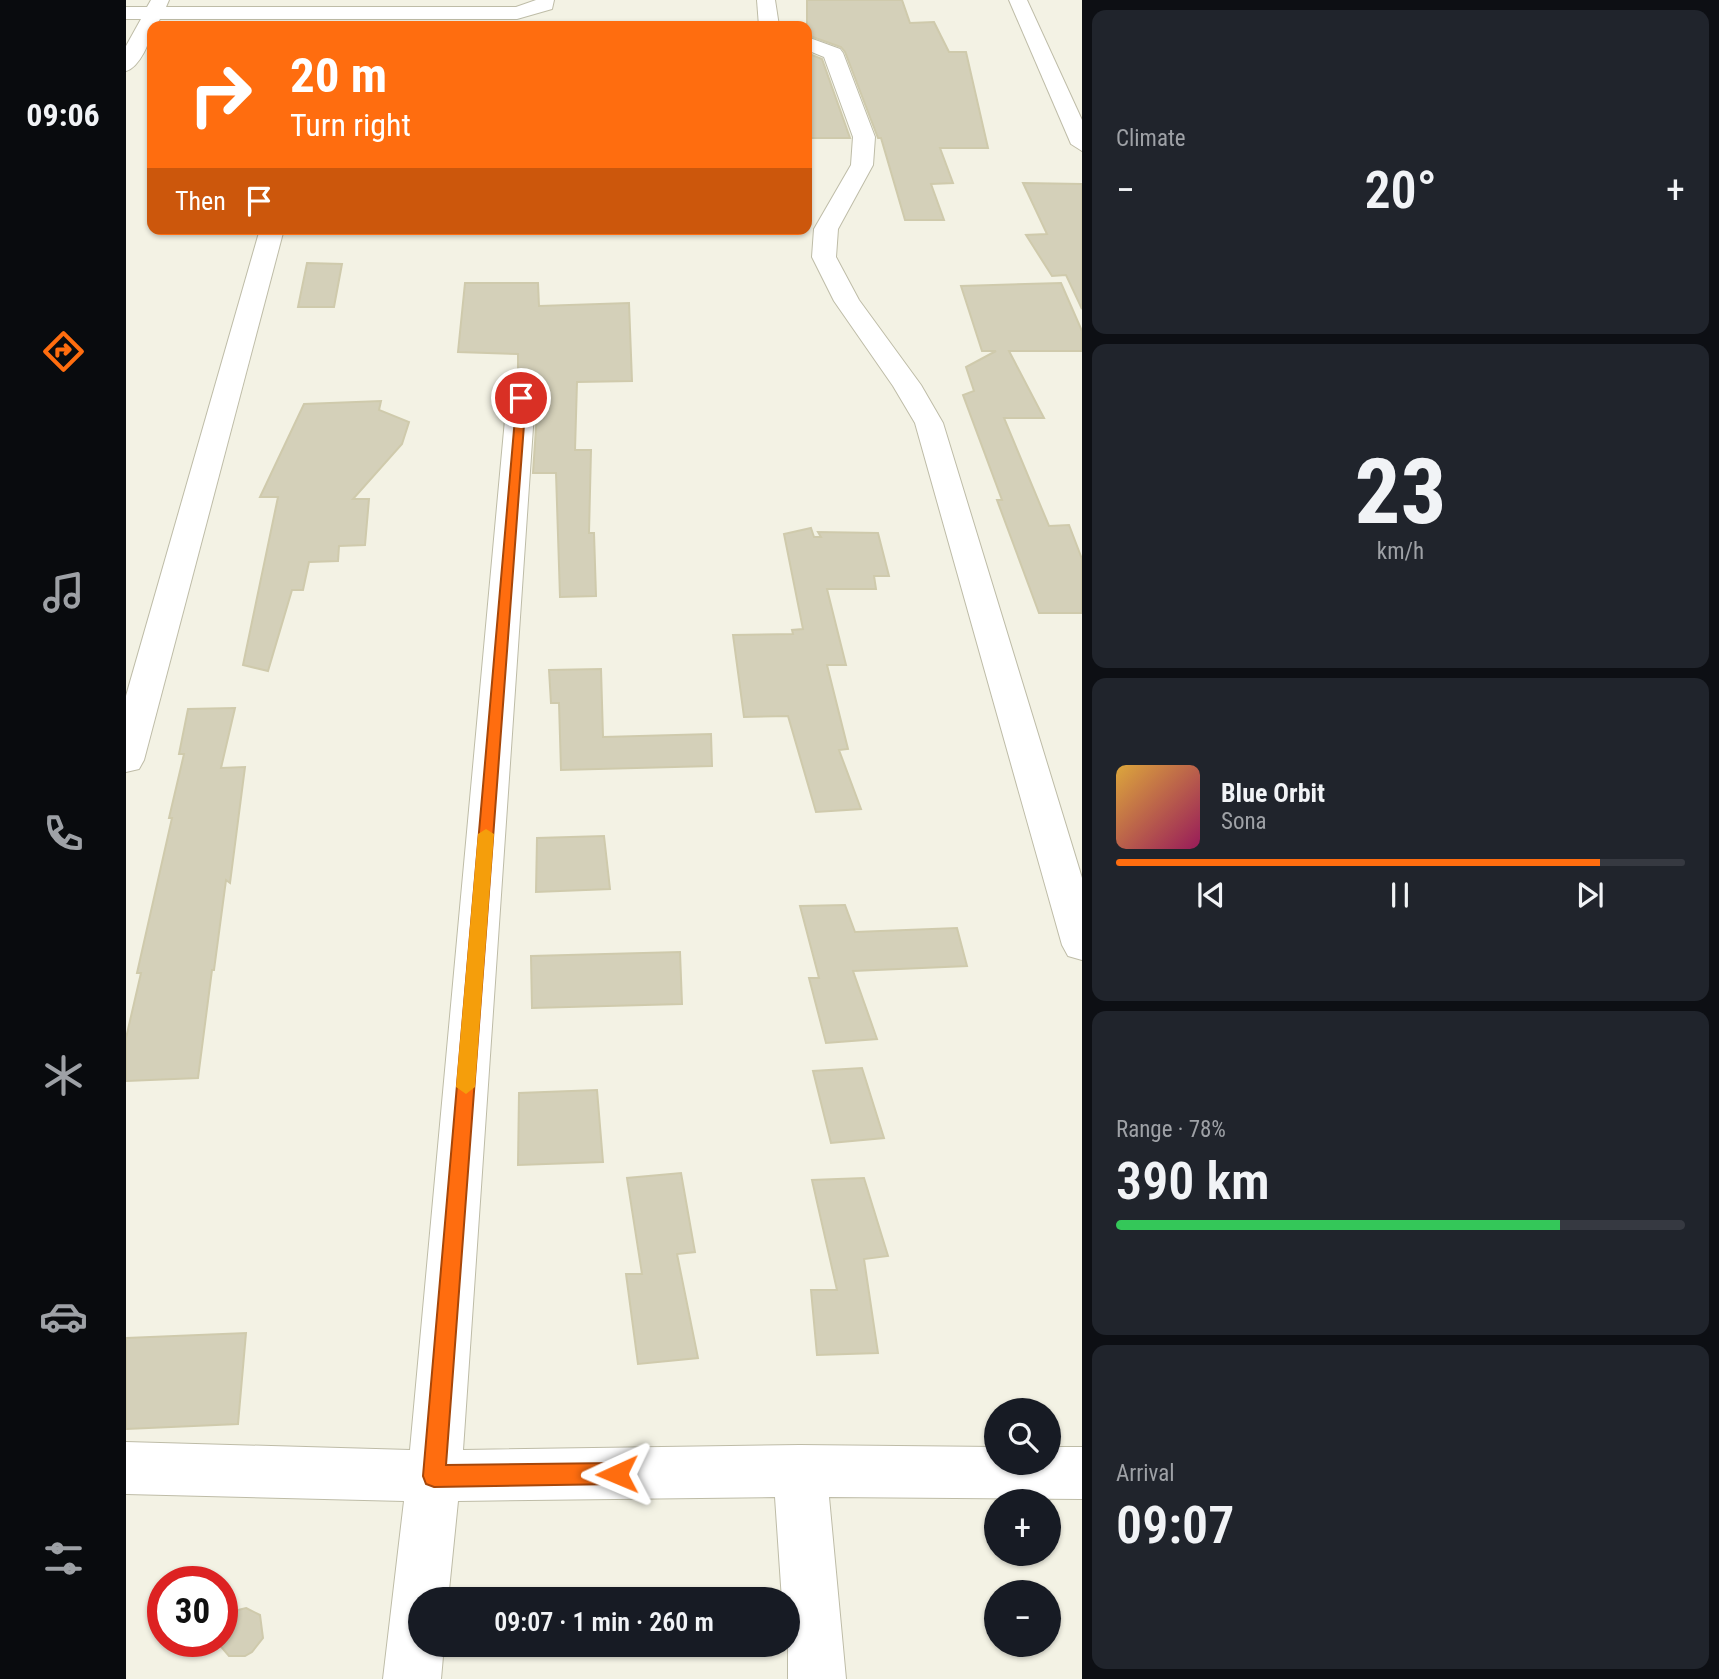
<!DOCTYPE html>
<html lang="en">
<head>
<meta charset="utf-8">
<style>
	body { margin:0; font-family:"Roboto Condensed",sans-serif; background:#20242c; color:#f1f3f6; height:100vh; display:flex; flex-direction:column; font-size:26px; white-space:nowrap }
	* { box-sizing:border-box; margin:0 }
	p { font-size:23px; color:#9ea1a6 }
	.icon { flex:none; width:38px; height:38px; fill:none; stroke:currentColor; stroke-width:2; stroke-linecap:round; stroke-linejoin:round }
	.map { position:relative; flex:1; overflow:hidden }
	.sheet { display:flex; flex-direction:column; gap:10px; padding:10px; background:#0d0f14; width:637px }
	.sheet>* { flex:none }
	.guide { position:absolute; left:21px; top:21px; width:665px; height:214px; border-radius:14px; box-shadow:0 2px 5px #0004; background:#ff6d0f; color:#fff; overflow:hidden }
	.fabs { position:absolute; left:858px; top:1398px; display:grid; gap:14px }
	.fabs a { display:grid; place-items:center; width:77px; height:77px; border-radius:50%; background:#171b24; box-shadow:0 2px 5px #0004; font-size:35px }
	.speed { position:absolute; left:21px; top:1566px; display:flex; gap:14px; font-size:35px; font-weight:700; text-align:center }
	.speed>* { display:grid; place-content:center; width:91px; height:91px; border-radius:50%; background:#171b24; box-shadow:0 2px 5px #0004; line-height:1 }
	.speed .limit { border:10px solid #d22; background:#fff; color:#111 }
	.pin { position:absolute; display:grid; place-items:center; width:60px; height:60px; color:#fff; margin:-30px; border:4px solid #fff; border-radius:50%; box-shadow:0 2px 7px #0007 }
	.me { position:absolute; width:77px; margin:-38px; rotate:269deg; stroke-linejoin:round; filter:drop-shadow(0 0 5px #0008) }
	.turn { display:flex; align-items:center; gap:24px; height:147px; padding:0 28px; font-size:32px }
	.turn .icon { width:91px; height:91px; stroke-width:2.5 }
	.turn b { display:block; font-size:49px; line-height:60px }
	.then { display:flex; align-items:center; height:66px; padding:0 28px; background:#0003; gap:14px; font-size:26px }
	.big { font-size:52px; font-weight:600; line-height:1.1 }
	.sheet .widget { flex:1; display:flex; flex-direction:column; justify-content:center; gap:10px; min-width:0; padding:0 24px; border-radius:14px; background:#20242c }
	.sheet .dial { align-items:center; gap:0 }
	.dial b { font-size:91px; line-height:1 }
	.song { display:flex; align-items:center; gap:21px }
	.cover { width:84px; height:84px; border-radius:10px; background:linear-gradient(135deg,hsl(40 70% 55%),hsl(330 70% 35%)) }
	.played { height:7px; border-radius:4px; background:linear-gradient(90deg,#ff6d0f 85%,#363941 85%) }
	.keys { display:flex; justify-content:space-around; direction:ltr }
	.heat { display:flex; justify-content:space-between; align-items:center; font-size:38px; direction:ltr }
	.charge { height:10px; border-radius:5px; background:linear-gradient(90deg,#34c759 78%,#363941 0) }
	.trip { position:absolute; left:282px; top:1587px; width:392px; height:70px; border-radius:35px; background:#171b24; box-shadow:0 2px 5px #0004; font-weight:600; line-height:70px; text-align:center }
	main { display:flex; flex:1; min-height:0 }
	.tab-bar { display:flex; flex-direction:column; width:126px; justify-content:space-around; align-items:center; background:#090b0e; color:#9ea1a6 }
	.tab-bar .icon { width:49px; height:49px }
	.tab-bar .selected { color:#ff6d0f }
	.tab-bar b { font-size:32px; color:#f1f3f6 }
	.map>svg:first-child { display:block }
</style>
</head>
<body>
<main>
<nav class="tab-bar">
<b>09:06</b>
<svg class="icon selected" aria-label="directions" viewBox="0 0 24 24"><path d="M12 3l9 9-9 9-9-9zM9 14v-3h6M13 9l2 2-2 2"/></svg>
<svg class="icon" aria-label="music" viewBox="0 0 24 24"><path d="M9 18V5l10-2v13"/><circle cx="6" cy="18" r="3"/><circle cx="16" cy="16" r="3"/></svg>
<svg class="icon" aria-label="phone" viewBox="0 0 24 24"><path d="M5 4h4l2 5-3 2q2 4 5 5l2-3 5 2v4C11 20 4 13 5 4z"/></svg>
<svg class="icon" aria-label="climate" viewBox="0 0 24 24"><path d="M12 3v18M4 7l16 10M4 17L20 7"/></svg>
<svg class="icon" aria-label="car" viewBox="0 0 24 24"><path d="M5 17H2v-5l4-1 3-4h7l3 4 3 1v5h-3M9 17h6M6 11h13"/><circle cx="7" cy="17" r="2"/><circle cx="17" cy="17" r="2"/></svg>
<svg class="icon" aria-label="filters" viewBox="0 0 24 24"><path d="M4 7h16M4 17h16"/><circle cx="9" cy="7" r="2"/><circle cx="15" cy="17" r="2"/></svg>
</nav>
<div class="map">
<svg width="956" height="1679" viewBox="0 0 956 1679">
	<rect width="100%" height="100%" fill="#f3f2e4"/>
	<g fill="#d4d0b9" stroke="#cfcaac" stroke-width="2">
		<path d="M 681,0 L 776,0 L 784,23 L 808,22 L 823,52 L 840,52 L 862,148 L 814,148 L 827,183 L 805,184 L 818,220 L 779,220 L 755,138 L 752,138 L 719,52 L 715,47 L 681,35 Z"/>
		<path d="M 681,53 L 696,59 L 724,138 L 681,138 Z"/>
		<path d="M 897,183 L 956,184 L 956,309 L 940,275 L 926,276 L 900,235 L 921,234 Z"/>
		<path d="M 181,263 L 216,264 L 208,307 L 172,307 Z"/>
		<path d="M 339,283 L 412,283 L 413,306 L 503,303 L 506,381 L 451,382 L 449,450 L 465,450 L 463,533 L 468,533 L 470,596 L 434,597 L 430,473 L 407,473 L 412,398 L 404,384 L 392,372 L 392,354 L 332,352 Z"/>
		<path d="M 935,283 L 956,331 L 956,351 L 883,351 L 918,418 L 878,418 L 923,526 L 943,525 L 956,559 L 956,613 L 913,613 L 871,500 L 876,500 L 837,395 L 848,391 L 840,367 L 870,351 L 856,351 L 835,286 Z"/>
		<path d="M 255,401 L 253,410 L 283,422 L 276,444 L 227,499 L 243,499 L 239,545 L 213,546 L 212,561 L 183,562 L 177,590 L 166,590 L 142,671 L 117,665 L 152,497 L 134,497 L 178,404 Z"/>
		<path d="M 685,528 L 688,537 L 695,537 L 692,532 L 752,533 L 763,576 L 748,576 L 750,589 L 701,589 L 720,665 L 701,665 L 722,749 L 713,750 L 735,809 L 690,812 L 662,716 L 618,717 L 607,635 L 667,634 L 666,630 L 677,629 L 658,534 Z"/>
		<path d="M 475,669 L 477,737 L 585,734 L 586,766 L 435,770 L 433,703 L 425,703 L 423,670 Z"/>
		<path d="M 109,708 L 95,768 L 119,767 L 104,883 L 100,880 L 88,970 L 86,970 L 72,1078 L 0,1081 L 0,1038 L 15,973 L 11,973 L 46,818 L 43,818 L 58,754 L 53,754 L 62,709 Z"/>
		<path d="M 478,836 L 484,889 L 410,892 L 411,838 Z"/>
		<path d="M 719,905 L 729,932 L 831,928 L 841,966 L 727,971 L 751,1039 L 700,1043 L 683,978 L 693,978 L 674,906 Z"/>
		<path d="M 554,952 L 556,1004 L 406,1008 L 405,956 Z"/>
		<path d="M 736,1068 L 758,1138 L 705,1143 L 687,1071 Z"/>
		<path d="M 471,1090 L 477,1162 L 392,1165 L 393,1093 Z"/>
		<path d="M 555,1173 L 569,1252 L 551,1254 L 572,1358 L 512,1364 L 500,1274 L 516,1274 L 501,1178 Z"/>
		<path d="M 738,1178 L 762,1256 L 738,1259 L 752,1353 L 691,1355 L 685,1290 L 711,1290 L 686,1180 Z"/>
		<path d="M 120,1333 L 112,1424 L 0,1429 L 0,1338 Z"/>
		<path d="M 120,1608 L 134,1615 L 137,1638 L 126,1652 L 119,1656 L 103,1656 L 91,1642 L 96,1642 L 96,1620 L 104,1612 Z"/>
	</g>
	<g fill="none" stroke-linecap="round" stroke-linejoin="round">
		<defs>
			<g id="minor">
				<path d="M 25,0 L 43,0 L 40,7 L 390,7 L 410,0 L 428,0 L 426,9 L 391,19 L 34,19 L 30,26 L 26,26 C 26,40 13,68 0,71 L 0,46 L 15,19 L 0,19 L 0,7 L 21,7 Z"/>
				<path d="M 631,0 L 649,0 L 653,26 L 633,26 Z"/>
				<path d="M 883,0 L 901,0 L 956,120 L 956,151 L 945,144 Z"/>
				<path d="M 681,37 L 714,49 L 717,53 L 749,137 L 747,165 L 712,229 L 710,257 L 733,300 L 795,385 L 817,423 L 956,878 L 956,960 L 942,956 L 936,945 L 789,423 L 767,386 L 708,301 L 686,257 L 688,229 L 725,165 L 727,137 L 698,57 L 681,50 Z"/>
				<path d="M 134,229 L 158,229 L 18,760 L 13,769 L 0,772 L 0,696 Z"/>
				<path d="M 395,390 L 405,392 L 409,398 L 337,1450 L 674,1445 L 870,1447 L 870,1463 L 922,1463 L 922,1447 L 956,1447 L 956,1499 L 703,1497 L 720,1679 L 662,1679 L 662,1600 L 656,1600 L 649,1497 L 332,1501 L 322,1600 L 294,1600 L 294,1645 L 318,1645 L 315,1679 L 257,1679 L 278,1501 L 0,1494 L 0,1442 L 284,1450 L 381,398 L 385,392 Z"/>
			</g>
		</defs>
		<use href="#minor" stroke="#bebca7" stroke-width="2"/>
		<use href="#minor" fill="#fff" fill-rule="evenodd"/>
	</g>
	<path fill="#ff6d0f" stroke="#a6470a" stroke-width="2" d="M 391,395 L 400,398 L 320,1465 L 491,1463 L 499,1466 L 502,1474 L 499,1481 L 491,1484 L 308,1487 L 300,1484 L 297,1476 Z"/>
	<path fill="#f59e0b" d="M 360,829 L 368,834 L 349,1087 L 340,1094 L 330,1087 L 352,834 Z"/>
</svg>
<div class="fabs">
<a><svg class="icon" aria-label="search" viewBox="0 0 24 24"><circle cx="10" cy="10" r="6"/><path d="M15 15l6 6"/></svg></a>
<a>+</a>
<a>−</a>
</div>
<div class="speed"><div class="limit">30</div></div>
<div class="pin" style="left:395px;top:398px;background:#d93025"><svg class="icon" aria-label="arrive" viewBox="0 0 24 24"><path d="M6 21V4h12l-3 4 3 4H6"/></svg></div>
<svg class="me" style="left:491px;top:1474px" viewBox="-20 -20 40 40"><path d="M0-17L14 15 0 8-14 15z" fill="#ff6d0f" stroke="#fff" stroke-width="4"/></svg>
<div class="trip">09:07 · 1 min · 260 m</div>
<div class="guide">
<div class="turn"><svg class="icon" aria-label="right" viewBox="0 0 24 24"><path d="M7 20v-9h11M14 6l5 5-5 5"/></svg><div><b>20 m</b>Turn right</div></div>
<div class="then">Then<svg class="icon" aria-label="arrive" viewBox="0 0 24 24"><path d="M6 21V4h12l-3 4 3 4H6"/></svg></div>
</div>
</div>
<section class="sheet">
<div class="widget"><p>Climate</p>
<div class="heat"><a>−</a><b class="big">20°</b><a>+</a></div>
</div>
<div class="widget dial"><b>23</b><p>km/h</p></div>
<div class="widget">
<div class="song"><i class="cover"></i><div><b>Blue Orbit</b><p>Sona</p></div></div>
<div class="played"></div>
<div class="keys"><svg class="icon" aria-label="previous" viewBox="0 0 24 24"><path d="M18 5L8 12l10 7zM5 5v14"/></svg><svg class="icon" aria-label="pause" viewBox="0 0 24 24"><path d="M8 5v14M16 5v14"/></svg><svg class="icon" aria-label="next" viewBox="0 0 24 24"><path d="M6 5l10 7-10 7zM19 5v14"/></svg></div>
</div>
<div class="widget"><p>Range · 78%</p><b class="big">390 km</b><div class="charge"></div></div>
<div class="widget"><p>Arrival</p><b class="big">09:07</b></div>
</section>
</main>
</body>
</html>
